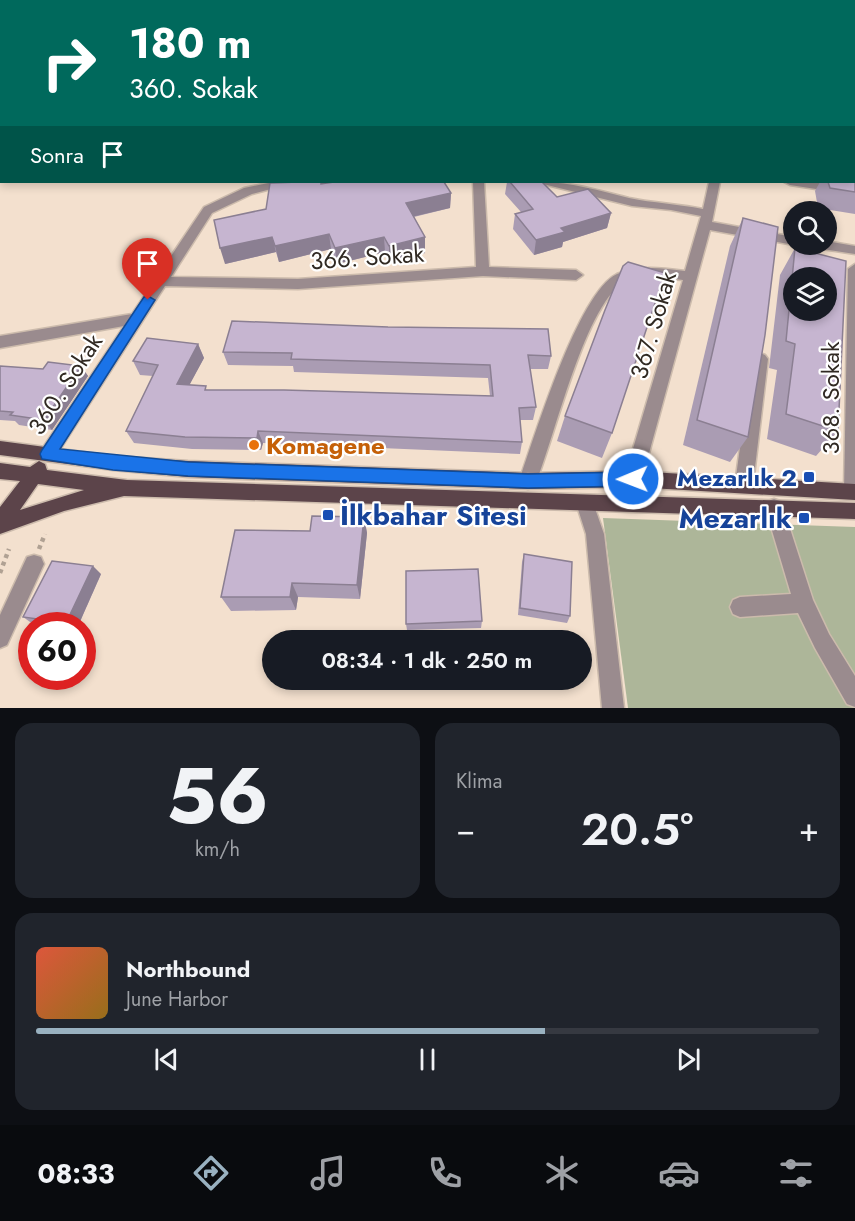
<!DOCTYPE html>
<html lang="tr">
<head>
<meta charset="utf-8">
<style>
	body { margin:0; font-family:Jost,sans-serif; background:#20242c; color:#f1f3f6; height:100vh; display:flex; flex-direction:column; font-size:22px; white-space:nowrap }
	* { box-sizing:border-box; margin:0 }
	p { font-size:20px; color:#9ea1a6 }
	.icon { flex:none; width:33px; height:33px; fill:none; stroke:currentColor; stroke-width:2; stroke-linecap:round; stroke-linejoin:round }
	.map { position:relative; height:708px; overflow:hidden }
	.panel { display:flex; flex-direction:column; gap:15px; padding:15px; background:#0d0f14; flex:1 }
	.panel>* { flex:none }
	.banner { position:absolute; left:0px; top:0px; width:855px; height:183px; box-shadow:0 3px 9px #0003; background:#00695c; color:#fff; overflow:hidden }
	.controls { position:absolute; left:783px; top:201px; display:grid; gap:12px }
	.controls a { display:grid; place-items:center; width:54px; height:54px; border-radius:50%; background:#171b24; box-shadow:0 3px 9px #0003; font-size:30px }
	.speed { position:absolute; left:18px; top:612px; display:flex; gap:12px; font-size:30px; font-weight:700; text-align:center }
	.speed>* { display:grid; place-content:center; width:78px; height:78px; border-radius:50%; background:#171b24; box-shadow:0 3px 9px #0003; line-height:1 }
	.speed .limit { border:9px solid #d22; background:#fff; color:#111 }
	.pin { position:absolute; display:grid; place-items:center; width:51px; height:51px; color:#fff; margin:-62px -26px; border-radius:50% 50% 50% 0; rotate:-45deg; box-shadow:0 0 6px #0007 }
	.pin .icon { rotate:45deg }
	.me { position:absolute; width:66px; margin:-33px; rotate:269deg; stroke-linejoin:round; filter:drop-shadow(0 0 4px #0008) }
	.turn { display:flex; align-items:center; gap:21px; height:126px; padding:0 30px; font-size:27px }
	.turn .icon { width:78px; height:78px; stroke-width:2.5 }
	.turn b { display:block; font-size:42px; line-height:51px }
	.then { display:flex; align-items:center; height:57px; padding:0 30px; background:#0003; gap:12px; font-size:22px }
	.big { font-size:45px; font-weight:600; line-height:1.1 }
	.panel .tile { flex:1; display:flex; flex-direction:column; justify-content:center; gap:9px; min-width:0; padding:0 21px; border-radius:18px; background:#20242c }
	.panel .dial { align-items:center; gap:0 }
	.dial b { font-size:78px; line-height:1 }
	.song { display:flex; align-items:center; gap:18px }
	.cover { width:72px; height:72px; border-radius:9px; background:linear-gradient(135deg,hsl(10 70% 55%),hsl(40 70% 35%)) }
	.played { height:6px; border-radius:3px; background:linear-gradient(90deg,#99b1c0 65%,#363941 65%) }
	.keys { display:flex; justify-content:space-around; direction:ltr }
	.heat { display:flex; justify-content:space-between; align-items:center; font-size:33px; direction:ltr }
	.panel .tiles { flex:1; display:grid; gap:15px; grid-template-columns:1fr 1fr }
	.tile:last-child { grid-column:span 2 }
	.trip { position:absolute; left:262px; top:630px; width:330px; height:60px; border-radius:30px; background:#171b24; box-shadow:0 3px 9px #0003; font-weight:600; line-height:60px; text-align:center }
	.dock { display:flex; height:96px; justify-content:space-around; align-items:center; background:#090b0e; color:#9ea1a6 }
	.dock .icon { width:42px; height:42px }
	.dock .on { color:#99b1c0 }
	.dock b { font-size:27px; color:#f1f3f6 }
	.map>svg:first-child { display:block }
</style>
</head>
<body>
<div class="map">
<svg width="855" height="708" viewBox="0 0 855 708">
	<rect width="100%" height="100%" fill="#f3e0ce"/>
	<path fill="#adb699" d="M 603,518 L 855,527 L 855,708 L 628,708 Z"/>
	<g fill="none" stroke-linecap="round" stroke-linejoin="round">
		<defs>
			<g id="minor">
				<path d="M 81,0 L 90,0 L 80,2 Z"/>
				<path d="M 247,0 L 256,0 L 246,2 Z"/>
				<path d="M 273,182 L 292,182 L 290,184 L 252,194 L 212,213 L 171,277 L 298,279 L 476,267 L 473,182 L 484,182 L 489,267 L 576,270 L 583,275 L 576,280 L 483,276 L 298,289 L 165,286 L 54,459 L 48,461 L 42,459 L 40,454 L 42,449 L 124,326 L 0,348 L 0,336 L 132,314 L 204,207 L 244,188 Z"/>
				<path d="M 542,182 C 571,182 600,191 629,198 C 653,203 678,204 703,209 L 709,182 L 720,182 L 712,222 L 794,237 L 794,244 L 797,244 L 794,245 L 710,230 L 642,479 L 639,484 L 633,487 L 627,484 L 624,479 L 683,280 C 666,278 644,274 628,280 C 585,298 554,443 534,487 L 528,489 L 522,487 L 519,481 C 534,439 578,292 617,274 C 638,265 663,268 685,271 L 701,216 L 671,210 L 632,206 L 543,184 Z"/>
				<path d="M 784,182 L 812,182 L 855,187 L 855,195 L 790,185 Z"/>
				<path d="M 826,241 L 855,246 L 855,254 L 816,248 L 810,244 L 826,244 Z"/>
				<path d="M 855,264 L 855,498 L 853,499 L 847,497 L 844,491 L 848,269 Z"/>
				<path d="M 760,353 L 765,355 L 768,359 L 753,484 L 750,490 L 744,492 L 738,490 L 735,484 L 752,359 L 755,355 Z"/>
				<path d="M 585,495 L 591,497 L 604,534 L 624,708 L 602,708 L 586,534 L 576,503 L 579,497 Z"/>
				<path d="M 774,499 L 780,501 L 783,507 L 813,600 L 829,634 L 855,676 L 855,707 L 847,704 L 815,648 L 798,613 L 740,617 L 733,614 L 730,607 L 733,600 L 740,597 L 791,594 L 765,507 L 768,501 Z"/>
				<path d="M 34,555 L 41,557 L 44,564 L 7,645 L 0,648 L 0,615 L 27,557 Z"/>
			</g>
			<g id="major">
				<path d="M 0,441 L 113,456 L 188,461 L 528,473 L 633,471 L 855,484 L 855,500 L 633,487 L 528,489 L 188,477 L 113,470 L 0,455 Z"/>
				<path d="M 39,461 L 45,464 L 47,470 L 127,480 L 855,503 L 855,519 L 124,496 L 64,511 L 0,534 L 0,507 L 20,481 L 0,479 L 0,463 L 30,467 ZM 38,484 L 84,490 L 20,510 Z"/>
			</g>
		</defs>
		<use href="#minor" stroke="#ccbbac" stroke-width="3"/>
		<use href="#major" stroke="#ccbbac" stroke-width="3"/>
		<g stroke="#b0a193" stroke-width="4.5" stroke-dasharray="4 4" stroke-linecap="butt">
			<path d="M 39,549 L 45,534"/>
			<path d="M 0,573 L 9,549"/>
		</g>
		<use href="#minor" fill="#9a8b8e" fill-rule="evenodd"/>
		<use href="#major" fill="#5c444a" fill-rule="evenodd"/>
	</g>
	<g fill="#aa9cb3">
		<path d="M 87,0 L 151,0 L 149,2 L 87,2 Z"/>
		<path d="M 854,110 L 855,110 L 855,214 L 818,208 L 815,191 L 820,182 L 854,182 Z"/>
		<path d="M 321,182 L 322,184 L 451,193 L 450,208 L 414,217 L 425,237 L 425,253 L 389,261 L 385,252 L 337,264 L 331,249 L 279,262 L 276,252 L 225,264 L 266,209 Z"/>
		<path d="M 507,182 L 542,182 L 557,197 L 611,213 L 607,228 L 563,242 L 562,247 L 534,255 L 513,229 L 515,214 L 521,212 L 505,194 Z"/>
		<path d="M 743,218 L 748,437 L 730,462 L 683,445 L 730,246 Z"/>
		<path d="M 795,248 L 838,431 L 816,456 L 767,439 L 777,370 L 769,368 L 780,275 Z"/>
		<path d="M 198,344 L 204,358 L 189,385 L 208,390 L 490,396 L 488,378 L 294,372 L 293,366 L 228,365 L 223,352 L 551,356 L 548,369 L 530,369 L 536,407 L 533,420 L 520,420 L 522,442 L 520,454 L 263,443 L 261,450 L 192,449 L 134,443 L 126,431 L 153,376 L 140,375 L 133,361 Z"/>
		<path d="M 0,366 L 43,369 L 81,366 L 88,376 L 52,430 L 19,425 L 15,421 L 0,420 Z"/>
		<path d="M 565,416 L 612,433 L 602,458 L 557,441 Z"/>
		<path d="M 364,517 L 367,533 L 360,599 L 298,597 L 296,610 L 231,611 L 221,597 L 310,531 Z"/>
		<path d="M 524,554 L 570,616 L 567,623 L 518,615 L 522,562 Z"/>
		<path d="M 101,574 L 78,626 L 46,626 L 33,624 L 23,617 Z"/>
		<path d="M 482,621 L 481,628 L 407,630 L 406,624 Z"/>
	</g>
	<g fill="#8b7f92">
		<path d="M 132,0 L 151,0 L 149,2 L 133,2 Z"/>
		<path d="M 451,193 L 450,208 L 407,218 L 406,203 Z"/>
		<path d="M 611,213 L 607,228 L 563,242 L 562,247 L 534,255 L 536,240 L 561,228 Z"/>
		<path d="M 329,234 L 331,249 L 279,262 L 275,246 Z"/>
		<path d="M 272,237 L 276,252 L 225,264 L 220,248 Z"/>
		<path d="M 384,237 L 385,252 L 337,264 L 335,248 Z"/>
		<path d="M 425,237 L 425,253 L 389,261 L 389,246 Z"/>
		<path d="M 198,344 L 204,358 L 183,397 L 177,384 Z"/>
		<path d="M 81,366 L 88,376 L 52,430 L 44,420 Z"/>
		<path d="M 258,431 L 263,443 L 261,450 L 257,438 Z"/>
		<path d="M 364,517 L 367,533 L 360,599 L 357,585 Z"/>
		<path d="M 93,566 L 101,574 L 78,626 L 70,626 L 66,623 Z"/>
		<path d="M 292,583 L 298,597 L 296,610 L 290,597 Z"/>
	</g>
	<g fill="#c6b5d0" stroke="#8b7f92" stroke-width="1.5" fill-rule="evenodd">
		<rect x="854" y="110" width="1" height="53"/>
		<path d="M 854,175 L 855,176 L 855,192 L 830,188 L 828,182 L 854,182 Z"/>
		<path d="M 299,182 L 321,182 L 321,184 L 334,182 L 444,182 L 451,193 L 406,203 L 425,237 L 389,246 L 384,237 L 335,248 L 329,234 L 275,246 L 272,237 L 220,248 L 214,220 L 266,209 L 270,183 Z"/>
		<path d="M 510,182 L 542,182 L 557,197 L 588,189 L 611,213 L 561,228 L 565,232 L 536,240 L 515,214 L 533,209 Z"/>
		<path d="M 743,218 L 778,227 L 765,335 L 748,437 L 697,420 Z"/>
		<path d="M 795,248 L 846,261 L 838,431 L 786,414 L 795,344 L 786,341 ZM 794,278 L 826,278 L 826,310 L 794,310 Z"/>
		<path d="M 628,262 L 665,273 L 612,433 L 565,416 L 605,310 L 623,266 Z"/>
		<path d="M 232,321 L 388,327 L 548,329 L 551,356 L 528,355 L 536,407 L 519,408 L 522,442 L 258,431 L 257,438 L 185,437 L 126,431 L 158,365 L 133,361 L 147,338 L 198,344 L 177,384 L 206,386 L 205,390 L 284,390 L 493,396 L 490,365 L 291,359 L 292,353 L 223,352 Z"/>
		<path d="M 48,362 L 81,366 L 44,420 L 10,415 L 13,412 L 0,411 L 0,366 L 43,369 Z"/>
		<path d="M 312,516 L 364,517 L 357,585 L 292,583 L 290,597 L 221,597 L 235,530 L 310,531 Z"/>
		<path d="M 524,554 L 572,562 L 570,616 L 520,608 Z"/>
		<path d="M 52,561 L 93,566 L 66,623 L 23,617 Z"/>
		<path d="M 478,569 L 482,621 L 406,624 L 406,571 Z"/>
	</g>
	<path fill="#1a73e8" stroke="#114b97" stroke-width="1.5" d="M 148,296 L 155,300 L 60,449 L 188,462 L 528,474 L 633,472 L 638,474 L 640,479 L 638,484 L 633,486 L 528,488 L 188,476 L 113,470 L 42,459 L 40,454 L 42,450 L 144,297 Z"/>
	<circle fill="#e8710a" stroke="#fff" stroke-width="2" cx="254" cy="445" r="6"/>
	<g fill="#1a4fb4" stroke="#fff" stroke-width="2">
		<rect x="803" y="471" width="12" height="12" rx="3"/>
		<rect x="322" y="509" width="12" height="12" rx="3"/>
		<rect x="798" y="512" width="12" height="12" rx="3"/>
	</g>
	<g text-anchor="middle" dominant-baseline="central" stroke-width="4.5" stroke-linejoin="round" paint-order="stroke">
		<g font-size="24" fill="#302922" stroke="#fff">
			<text transform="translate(367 257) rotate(-4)">366. Sokak</text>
			<text transform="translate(653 325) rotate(-74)">367. Sokak</text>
			<text transform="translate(65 384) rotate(-57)">360. Sokak</text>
			<text transform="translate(830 398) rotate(-90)">368. Sokak</text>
		</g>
		<g font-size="24" font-weight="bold" fill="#c56008" stroke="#fff" text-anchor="start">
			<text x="266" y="445">Komagene</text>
		</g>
		<g font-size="24" font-weight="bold" fill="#164399" stroke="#fff" text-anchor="end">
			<text x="797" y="477">Mezarlık 2</text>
		</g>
		<g font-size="28" font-weight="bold" fill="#164399" stroke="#fff" text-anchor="start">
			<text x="340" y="515">İlkbahar Sitesi</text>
			<text x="792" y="518" text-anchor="end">Mezarlık</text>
		</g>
	</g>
</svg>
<div class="controls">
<a><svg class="icon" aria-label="search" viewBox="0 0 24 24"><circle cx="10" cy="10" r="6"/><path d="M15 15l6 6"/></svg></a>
<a><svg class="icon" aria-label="layers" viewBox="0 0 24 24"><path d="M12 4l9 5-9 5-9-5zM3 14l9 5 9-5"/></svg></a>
</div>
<div class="speed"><div class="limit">60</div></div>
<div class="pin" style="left:148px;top:300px;background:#d93025"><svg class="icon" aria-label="arrive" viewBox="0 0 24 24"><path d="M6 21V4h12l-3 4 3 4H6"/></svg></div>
<svg class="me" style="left:633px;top:479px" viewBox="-20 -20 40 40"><circle r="17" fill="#1a73e8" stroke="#fff" stroke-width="3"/><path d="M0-11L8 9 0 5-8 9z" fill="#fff"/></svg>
<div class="trip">08:34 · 1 dk · 250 m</div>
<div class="banner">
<div class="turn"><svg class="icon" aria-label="right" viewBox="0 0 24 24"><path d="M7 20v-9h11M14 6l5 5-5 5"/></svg><div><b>180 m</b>360. Sokak</div></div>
<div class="then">Sonra<svg class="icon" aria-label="arrive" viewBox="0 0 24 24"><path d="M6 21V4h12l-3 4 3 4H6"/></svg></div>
</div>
</div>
<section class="panel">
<div class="tiles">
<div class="tile dial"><b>56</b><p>km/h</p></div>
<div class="tile"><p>Klima</p>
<div class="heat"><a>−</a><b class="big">20.5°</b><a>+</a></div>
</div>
<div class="tile">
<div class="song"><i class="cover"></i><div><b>Northbound</b><p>June Harbor</p></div></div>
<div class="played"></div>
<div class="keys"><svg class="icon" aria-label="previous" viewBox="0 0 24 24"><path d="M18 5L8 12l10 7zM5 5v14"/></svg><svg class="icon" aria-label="pause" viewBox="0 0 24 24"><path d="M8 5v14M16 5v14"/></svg><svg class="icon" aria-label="next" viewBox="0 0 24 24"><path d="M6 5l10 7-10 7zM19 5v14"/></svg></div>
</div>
</div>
</section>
<nav class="dock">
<b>08:33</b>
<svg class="icon on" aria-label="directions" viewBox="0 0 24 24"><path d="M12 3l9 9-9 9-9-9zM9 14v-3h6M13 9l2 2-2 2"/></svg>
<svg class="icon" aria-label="music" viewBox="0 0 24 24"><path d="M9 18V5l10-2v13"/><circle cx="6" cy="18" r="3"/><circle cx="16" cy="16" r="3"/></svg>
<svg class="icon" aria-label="phone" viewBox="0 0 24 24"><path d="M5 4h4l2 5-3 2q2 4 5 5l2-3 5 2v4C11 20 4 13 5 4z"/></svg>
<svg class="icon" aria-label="climate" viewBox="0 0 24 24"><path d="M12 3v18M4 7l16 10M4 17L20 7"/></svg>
<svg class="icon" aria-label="car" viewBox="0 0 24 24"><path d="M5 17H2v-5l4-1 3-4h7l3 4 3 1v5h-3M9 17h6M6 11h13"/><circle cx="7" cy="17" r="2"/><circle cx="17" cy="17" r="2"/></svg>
<svg class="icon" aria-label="filters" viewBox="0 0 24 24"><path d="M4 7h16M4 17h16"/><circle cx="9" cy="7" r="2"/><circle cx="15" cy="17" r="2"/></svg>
</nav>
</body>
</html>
